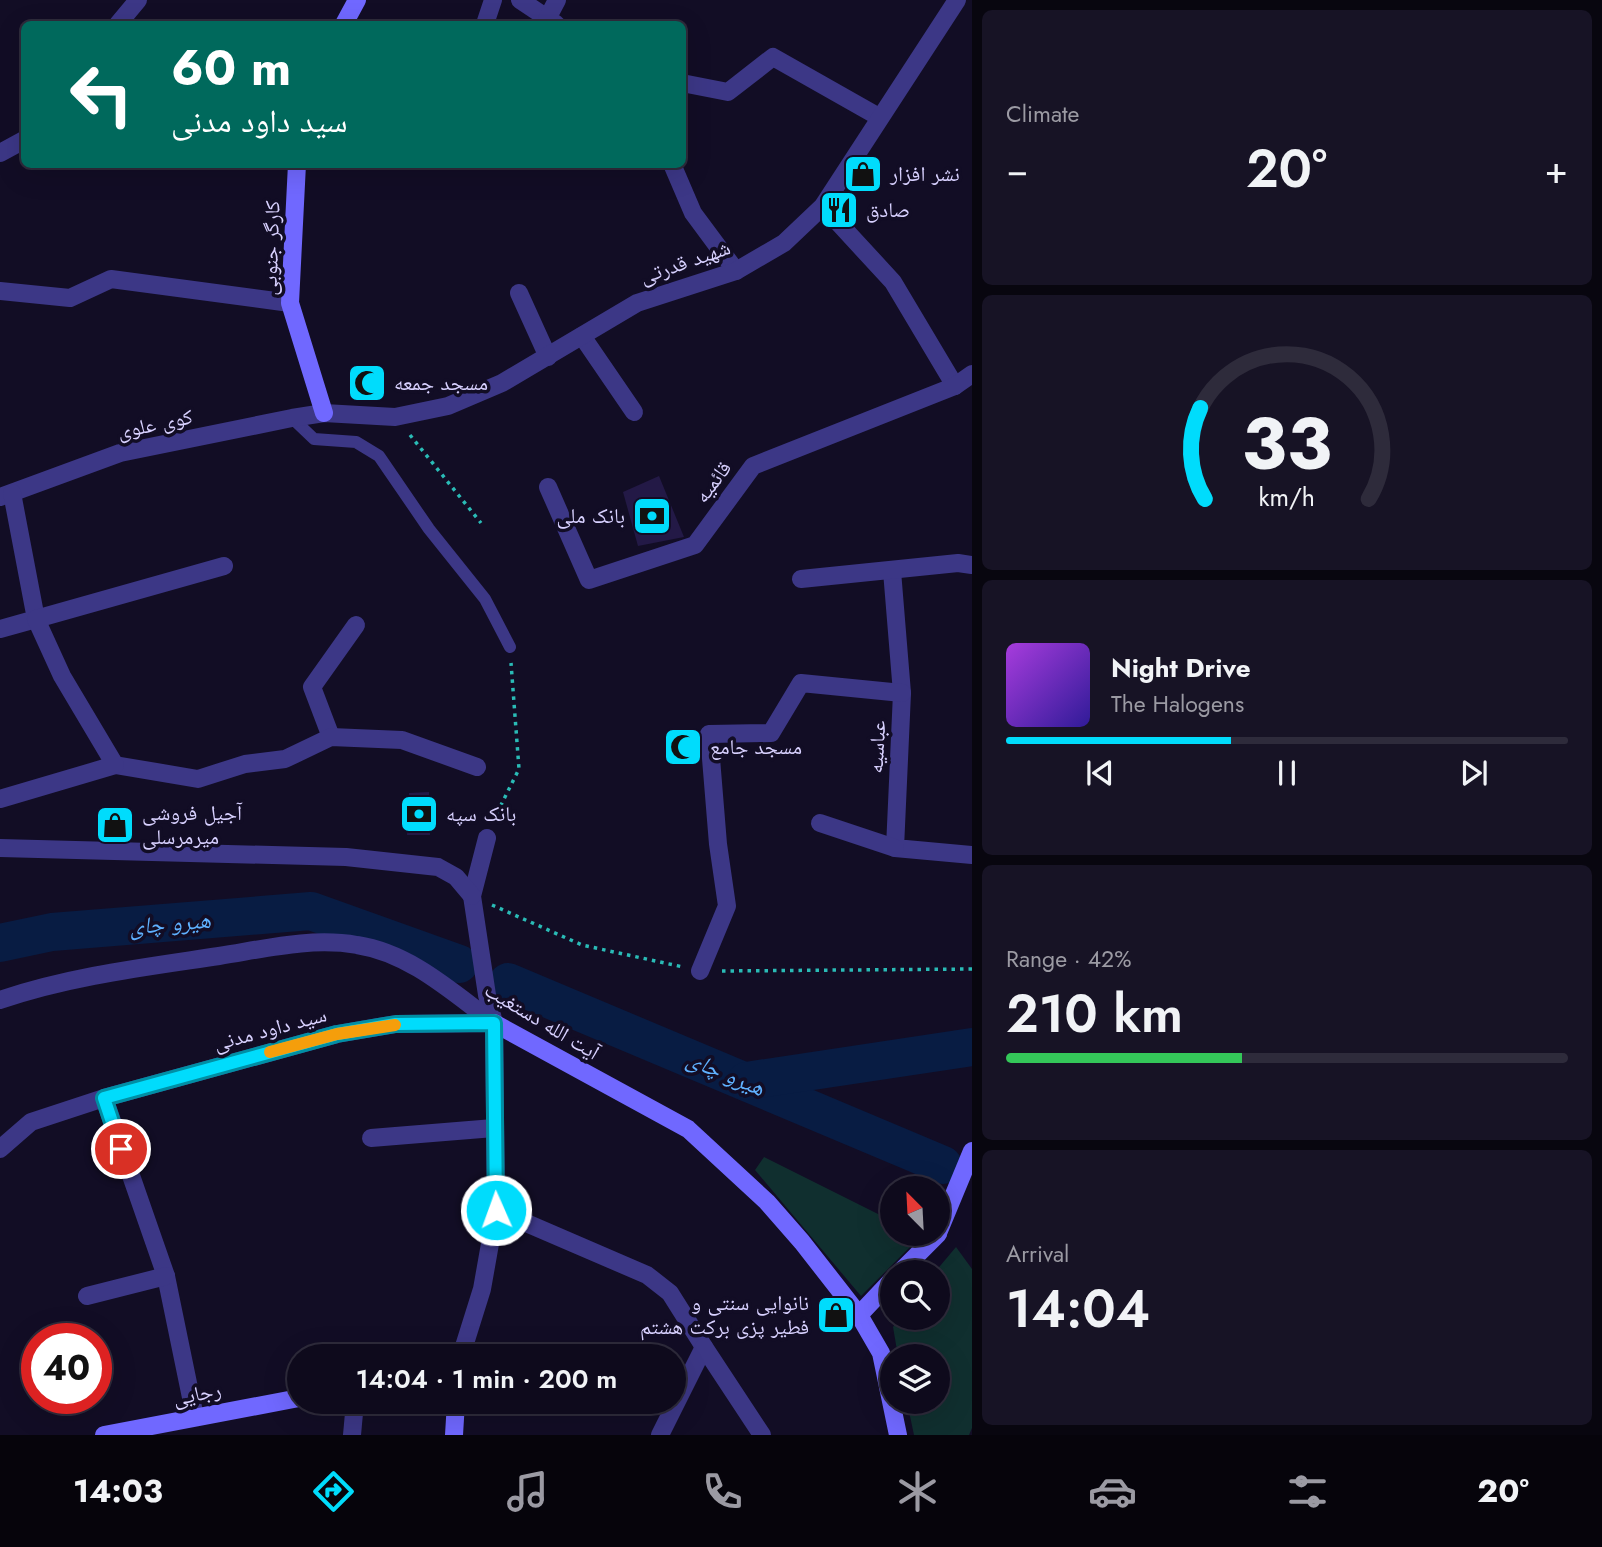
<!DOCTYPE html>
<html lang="en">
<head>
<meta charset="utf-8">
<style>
	body { margin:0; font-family:Jost,"Noto Naskh Arabic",sans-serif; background:#171325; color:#f1f3f6; height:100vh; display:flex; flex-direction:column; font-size:26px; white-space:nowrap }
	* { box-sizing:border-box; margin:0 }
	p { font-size:23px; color:#9b9aa3 }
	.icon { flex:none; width:38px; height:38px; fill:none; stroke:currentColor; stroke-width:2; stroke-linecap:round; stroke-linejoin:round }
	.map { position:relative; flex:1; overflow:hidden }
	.sheet { display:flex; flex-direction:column; gap:10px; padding:10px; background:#08060f; width:630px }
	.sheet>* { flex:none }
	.guide { position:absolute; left:21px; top:21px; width:665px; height:147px; border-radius:10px; box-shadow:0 7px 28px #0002,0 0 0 2px #2e2b3b; background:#00695c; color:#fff; overflow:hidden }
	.needle { width:46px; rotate:336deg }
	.tools { position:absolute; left:880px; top:1176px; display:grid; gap:14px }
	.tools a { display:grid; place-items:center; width:70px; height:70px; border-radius:50%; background:#0e0a1c; box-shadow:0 7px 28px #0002,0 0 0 2px #2e2b3b; font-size:35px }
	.speed { position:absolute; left:21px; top:1323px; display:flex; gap:14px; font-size:35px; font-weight:700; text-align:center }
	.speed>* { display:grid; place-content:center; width:91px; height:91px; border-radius:50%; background:#0e0a1c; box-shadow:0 7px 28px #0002,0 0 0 2px #2e2b3b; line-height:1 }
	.speed .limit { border:10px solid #d22; background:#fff; color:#111 }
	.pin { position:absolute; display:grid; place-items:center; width:60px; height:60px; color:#fff; margin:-30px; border:4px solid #fff; border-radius:50%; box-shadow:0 2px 7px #0007 }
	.me { position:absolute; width:77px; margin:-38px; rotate:358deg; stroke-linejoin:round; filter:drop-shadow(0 0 5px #0008) }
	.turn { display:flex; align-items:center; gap:24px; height:147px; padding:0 35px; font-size:32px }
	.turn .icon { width:91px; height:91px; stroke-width:2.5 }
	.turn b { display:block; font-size:49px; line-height:60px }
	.big { font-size:52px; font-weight:600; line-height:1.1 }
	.sheet .widget { flex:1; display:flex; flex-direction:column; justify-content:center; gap:10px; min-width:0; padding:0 24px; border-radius:10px; background:#171325 }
	.sheet .dial { align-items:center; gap:0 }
	.dial svg { height:182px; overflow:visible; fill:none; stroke:#2e2b3b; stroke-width:7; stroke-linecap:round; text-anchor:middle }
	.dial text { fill:#f1f3f6; stroke:none }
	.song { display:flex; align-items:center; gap:21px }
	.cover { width:84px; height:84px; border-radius:10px; background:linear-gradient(135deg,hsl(280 70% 55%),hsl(250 70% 35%)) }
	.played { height:7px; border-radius:4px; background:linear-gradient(90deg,#00dcfc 40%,#2e2b3b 40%) }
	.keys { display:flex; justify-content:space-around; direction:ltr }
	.heat { display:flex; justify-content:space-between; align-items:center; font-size:38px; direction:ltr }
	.charge { height:10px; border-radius:5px; background:linear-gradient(90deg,#34c759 42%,#2e2b3b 0) }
	.trip { position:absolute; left:287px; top:1344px; width:399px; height:70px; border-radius:35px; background:#0e0a1c; box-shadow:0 7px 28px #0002,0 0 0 2px #2e2b3b; font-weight:600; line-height:70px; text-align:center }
	.menu { display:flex; height:112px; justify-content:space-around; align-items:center; background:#06040b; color:#9b9aa3 }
	.menu .icon { width:49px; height:49px }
	.menu .current { color:#00dcfc }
	.menu b { font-size:32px; color:#f1f3f6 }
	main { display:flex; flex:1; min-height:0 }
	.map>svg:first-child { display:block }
</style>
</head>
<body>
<main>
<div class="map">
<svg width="972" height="1435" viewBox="0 0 972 1435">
	<rect width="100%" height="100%" fill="#120d25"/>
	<g fill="#102f2f">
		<path d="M 764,1157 L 892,1221 L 892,1234 L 914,1234 L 912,1245 L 861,1296 L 755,1170 Z"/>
		<path d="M 956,1247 L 972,1269 L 972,1428 L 969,1435 L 914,1435 L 907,1402 L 938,1402 L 938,1356 L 898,1356 L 893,1327 L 900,1318 L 938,1318 L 938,1272 L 935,1272 Z"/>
	</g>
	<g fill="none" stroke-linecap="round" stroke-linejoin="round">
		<g stroke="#081c43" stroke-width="38">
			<path d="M 0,943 L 52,932 L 311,911 L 459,964"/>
			<path d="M 508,982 L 943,1165"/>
			<path d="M 746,1081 L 972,1047"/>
		</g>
	</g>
	<g fill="#231946">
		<path d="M 659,476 L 684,537 L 638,546 L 623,492 Z"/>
		<path d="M 429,792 L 430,835 L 407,835 L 409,793 Z"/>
	</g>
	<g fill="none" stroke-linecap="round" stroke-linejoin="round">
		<g stroke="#2abbb6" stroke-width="3.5" stroke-dasharray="3.5 5" stroke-linecap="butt">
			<path d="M 410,435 L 481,523"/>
			<path d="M 493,821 L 519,769 L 511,663"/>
			<path d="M 492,905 L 582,945 L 683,967"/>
			<path d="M 722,971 L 972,969"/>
		</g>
		<path stroke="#3c3786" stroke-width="12" d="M 292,418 L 314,439 L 356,442 L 379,456 L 429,529 L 485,599 L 510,647"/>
		<g stroke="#3c3786" stroke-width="18">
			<path d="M 520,0 L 556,24"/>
			<path d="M 547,19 L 557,0"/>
			<path d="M 118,24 L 138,0"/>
			<path d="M 485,24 L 493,0"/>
			<path d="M 682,83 L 728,92 L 773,57 L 879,117"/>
			<path d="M 0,153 L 24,140"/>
			<path d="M 672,164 L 693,213 L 736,271"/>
			<path d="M 823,206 L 893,282 L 955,386"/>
			<path d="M 0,291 L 70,298 L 111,279 L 290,303"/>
			<path d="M 519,293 L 548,357"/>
			<path d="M 582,336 L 634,412"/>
			<path d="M 548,487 L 589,580 L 695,545 L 753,466 L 955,386 L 972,374"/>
			<path d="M 0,497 L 120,453 L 292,418 L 324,413 L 395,417 L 448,406 L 502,383 L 637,303 L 736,271 L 784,243 L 823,206 L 957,0"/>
			<path d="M 892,571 L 902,693 L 895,848 L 972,855"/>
			<path d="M 801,579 L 958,563 L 972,565"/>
			<path d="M 0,629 L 36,619 L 12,493"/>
			<path d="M 331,737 L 312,687 L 356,625"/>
			<path d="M 115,765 L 198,779 L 245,764 L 285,759 L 331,737 L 402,740 L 477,767"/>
			<path d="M 0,799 L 115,765 L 62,676 L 36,619 L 224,566"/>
			<path d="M 820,823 L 895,848"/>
			<path d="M 487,838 L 472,896 L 487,995 L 494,1023"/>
			<path d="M 0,848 L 346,857 L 438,867 L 456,877 L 472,896"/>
			<path d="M 700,971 L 727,906 L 718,844 L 709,734 L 771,733 L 801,683 L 902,693"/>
			<path d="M 0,1000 C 70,976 146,967 219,956 C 264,949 311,937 357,945 C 410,953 452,992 494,1023"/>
			<path d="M 104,1098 L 166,1276 L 195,1417"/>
			<path d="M 371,1138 L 494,1128"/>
			<path d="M 0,1149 L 31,1122 L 104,1098 L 337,1034 L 396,1024 L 494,1023"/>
			<path d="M 496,1210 L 647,1275 L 670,1293 L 704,1347"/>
			<path d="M 87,1296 L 166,1276"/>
			<path d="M 352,1435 L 355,1402"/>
			<path d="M 660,1435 L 704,1347 L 762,1435"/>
		</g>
		<path stroke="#3c3786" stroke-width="18" d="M 461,1356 L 482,1289 L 496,1210 L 494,1023"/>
		<g stroke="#7068ff" stroke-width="18">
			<path d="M 344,24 L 357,0"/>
			<path d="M 297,164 L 290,303 L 324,413"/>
			<path d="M 494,1023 L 688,1129 L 767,1202 L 802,1242 L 859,1315 L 881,1353 L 898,1435"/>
			<path d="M 938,1233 L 972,1151"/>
			<path d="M 900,1272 L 938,1234"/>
			<path d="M 859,1315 L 892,1280"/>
			<path d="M 104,1435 L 299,1398"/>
			<path d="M 454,1435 L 456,1402"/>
		</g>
	</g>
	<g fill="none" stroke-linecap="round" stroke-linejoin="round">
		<defs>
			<path id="route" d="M 121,1149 L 104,1098 L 337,1034 L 396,1024 L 494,1023 L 496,1210"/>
		</defs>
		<use href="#route" stroke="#008fa4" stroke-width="18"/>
		<use href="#route" stroke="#00dcfc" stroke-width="12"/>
		<path stroke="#f59e0b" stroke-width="12" d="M 270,1052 L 337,1034 L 395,1025"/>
	</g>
	<defs>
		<symbol id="shop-square" viewBox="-11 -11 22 22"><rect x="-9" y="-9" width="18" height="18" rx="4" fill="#00dcfc" stroke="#120d25"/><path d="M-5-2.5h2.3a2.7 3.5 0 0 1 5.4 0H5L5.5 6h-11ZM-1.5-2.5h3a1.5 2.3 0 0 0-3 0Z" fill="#111"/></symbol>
		<symbol id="restaurant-square" viewBox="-11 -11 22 22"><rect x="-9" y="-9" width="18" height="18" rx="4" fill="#00dcfc" stroke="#120d25"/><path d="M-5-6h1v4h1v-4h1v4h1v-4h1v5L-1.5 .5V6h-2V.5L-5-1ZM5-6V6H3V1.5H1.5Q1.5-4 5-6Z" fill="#111"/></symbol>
		<symbol id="mosque-square" viewBox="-11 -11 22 22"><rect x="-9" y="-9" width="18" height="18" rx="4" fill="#00dcfc" stroke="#120d25"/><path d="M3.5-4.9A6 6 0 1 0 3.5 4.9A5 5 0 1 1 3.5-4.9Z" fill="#111"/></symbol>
		<symbol id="bank-square" viewBox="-11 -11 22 22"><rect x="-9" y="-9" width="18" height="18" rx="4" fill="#00dcfc" stroke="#120d25"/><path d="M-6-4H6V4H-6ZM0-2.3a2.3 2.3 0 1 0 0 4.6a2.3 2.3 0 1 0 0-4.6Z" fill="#111"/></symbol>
	</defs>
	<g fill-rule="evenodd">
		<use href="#shop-square" x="841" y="152" width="44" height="44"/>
		<use href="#restaurant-square" x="817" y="188" width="44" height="44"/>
		<use href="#mosque-square" x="345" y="361" width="44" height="44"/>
		<use href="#bank-square" x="630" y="494" width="44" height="44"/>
		<use href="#mosque-square" x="661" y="725" width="44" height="44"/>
		<use href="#bank-square" x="397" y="792" width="44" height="44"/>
		<use href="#shop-square" x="93" y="803" width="44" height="44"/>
		<use href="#shop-square" x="814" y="1293" width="44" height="44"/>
	</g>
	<g text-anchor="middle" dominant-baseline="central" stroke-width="7" stroke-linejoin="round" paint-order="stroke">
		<g font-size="21" fill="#d8d1ff" stroke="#120d25" text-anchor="start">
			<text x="890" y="174">نشر افزار</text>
			<text x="866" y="210">صادق</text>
			<text x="394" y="383">مسجد جمعه</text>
			<text x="625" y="516" text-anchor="end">بانک ملی</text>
			<text x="710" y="747">مسجد جامع</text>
			<text x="142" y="813">آجیل فروشی<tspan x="142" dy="24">میرمرسلی</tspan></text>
			<text x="446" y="814">بانک سپه</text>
			<text x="809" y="1303" text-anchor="end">نانوایی سنتی و<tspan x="809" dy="24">فطیر پزی برکت هشتم</tspan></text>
		</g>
		<g font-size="21" fill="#d8d1ff" stroke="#120d25">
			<text transform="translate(271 248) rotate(-88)">کارگر جنوبی</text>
			<text transform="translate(685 262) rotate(-19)">شهید قدرتی</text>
			<text transform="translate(155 424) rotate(-12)">کوی علوی</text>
			<text transform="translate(713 482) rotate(-53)">قائمیه</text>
			<text transform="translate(877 747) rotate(-87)">عباسیه</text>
			<text transform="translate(542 1021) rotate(31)">آیت الله دستغیب</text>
			<text transform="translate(270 1029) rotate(-15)">سید داود مدنی</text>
			<text transform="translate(197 1394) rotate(-11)">رجایی</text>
		</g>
		<g font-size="23" font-style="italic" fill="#5fb1ff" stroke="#120d25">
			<text transform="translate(170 923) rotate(-5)">هیرو چای</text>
			<text transform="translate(726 1073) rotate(23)">هیرو چای</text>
		</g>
	</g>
</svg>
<div class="tools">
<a><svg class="needle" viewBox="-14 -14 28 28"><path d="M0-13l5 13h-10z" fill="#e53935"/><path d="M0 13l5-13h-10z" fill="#9b9aa3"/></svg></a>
<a><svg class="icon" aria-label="search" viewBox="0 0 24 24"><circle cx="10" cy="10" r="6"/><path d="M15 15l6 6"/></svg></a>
<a><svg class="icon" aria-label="layers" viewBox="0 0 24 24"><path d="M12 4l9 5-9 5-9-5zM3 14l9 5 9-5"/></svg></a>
</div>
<div class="speed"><div class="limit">40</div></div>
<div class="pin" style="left:121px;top:1149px;background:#d93025"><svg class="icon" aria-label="arrive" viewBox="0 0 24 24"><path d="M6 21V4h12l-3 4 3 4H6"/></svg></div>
<svg class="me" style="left:496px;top:1210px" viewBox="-20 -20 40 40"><circle r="17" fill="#00dcfc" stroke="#fff" stroke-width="3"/><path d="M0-11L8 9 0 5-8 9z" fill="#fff"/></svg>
<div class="trip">14:04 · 1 min · 200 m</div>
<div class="guide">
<div class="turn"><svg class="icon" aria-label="left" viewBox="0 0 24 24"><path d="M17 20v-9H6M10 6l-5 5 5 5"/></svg><div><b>60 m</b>سید داود مدنی</div></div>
</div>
</div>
<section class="sheet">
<div class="widget"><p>Climate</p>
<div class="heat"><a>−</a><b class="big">20°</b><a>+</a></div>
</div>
<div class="widget dial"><svg viewBox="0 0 100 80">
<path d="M14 69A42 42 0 1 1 86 69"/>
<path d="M14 69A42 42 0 0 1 12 29" stroke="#00dcfc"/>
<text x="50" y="56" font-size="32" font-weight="700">33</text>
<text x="50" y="72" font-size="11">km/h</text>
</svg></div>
<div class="widget">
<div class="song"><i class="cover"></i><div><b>Night Drive</b><p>The Halogens</p></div></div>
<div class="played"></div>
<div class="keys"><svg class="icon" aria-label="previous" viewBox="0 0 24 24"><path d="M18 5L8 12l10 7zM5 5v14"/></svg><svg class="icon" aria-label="pause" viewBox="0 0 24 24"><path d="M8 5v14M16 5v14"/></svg><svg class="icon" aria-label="next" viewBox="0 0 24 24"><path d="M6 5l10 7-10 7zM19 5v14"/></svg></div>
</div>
<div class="widget"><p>Range · 42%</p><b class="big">210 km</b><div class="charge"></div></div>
<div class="widget"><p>Arrival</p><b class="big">14:04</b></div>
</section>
</main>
<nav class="menu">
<b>14:03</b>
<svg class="icon current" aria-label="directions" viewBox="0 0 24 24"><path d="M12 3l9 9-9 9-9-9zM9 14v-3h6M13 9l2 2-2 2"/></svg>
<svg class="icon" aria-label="music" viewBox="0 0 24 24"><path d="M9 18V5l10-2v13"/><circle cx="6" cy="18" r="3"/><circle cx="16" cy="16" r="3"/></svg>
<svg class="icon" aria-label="phone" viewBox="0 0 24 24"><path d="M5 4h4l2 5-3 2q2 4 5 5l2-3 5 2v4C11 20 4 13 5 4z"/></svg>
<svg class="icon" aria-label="climate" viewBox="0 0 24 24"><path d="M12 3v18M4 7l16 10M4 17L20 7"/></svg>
<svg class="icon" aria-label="car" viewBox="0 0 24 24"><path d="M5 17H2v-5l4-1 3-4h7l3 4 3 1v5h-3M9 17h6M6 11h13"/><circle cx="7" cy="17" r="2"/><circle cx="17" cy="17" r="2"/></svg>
<svg class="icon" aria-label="filters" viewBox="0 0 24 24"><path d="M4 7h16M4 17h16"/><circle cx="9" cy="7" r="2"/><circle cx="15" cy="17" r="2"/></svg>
<b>20°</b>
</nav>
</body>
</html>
